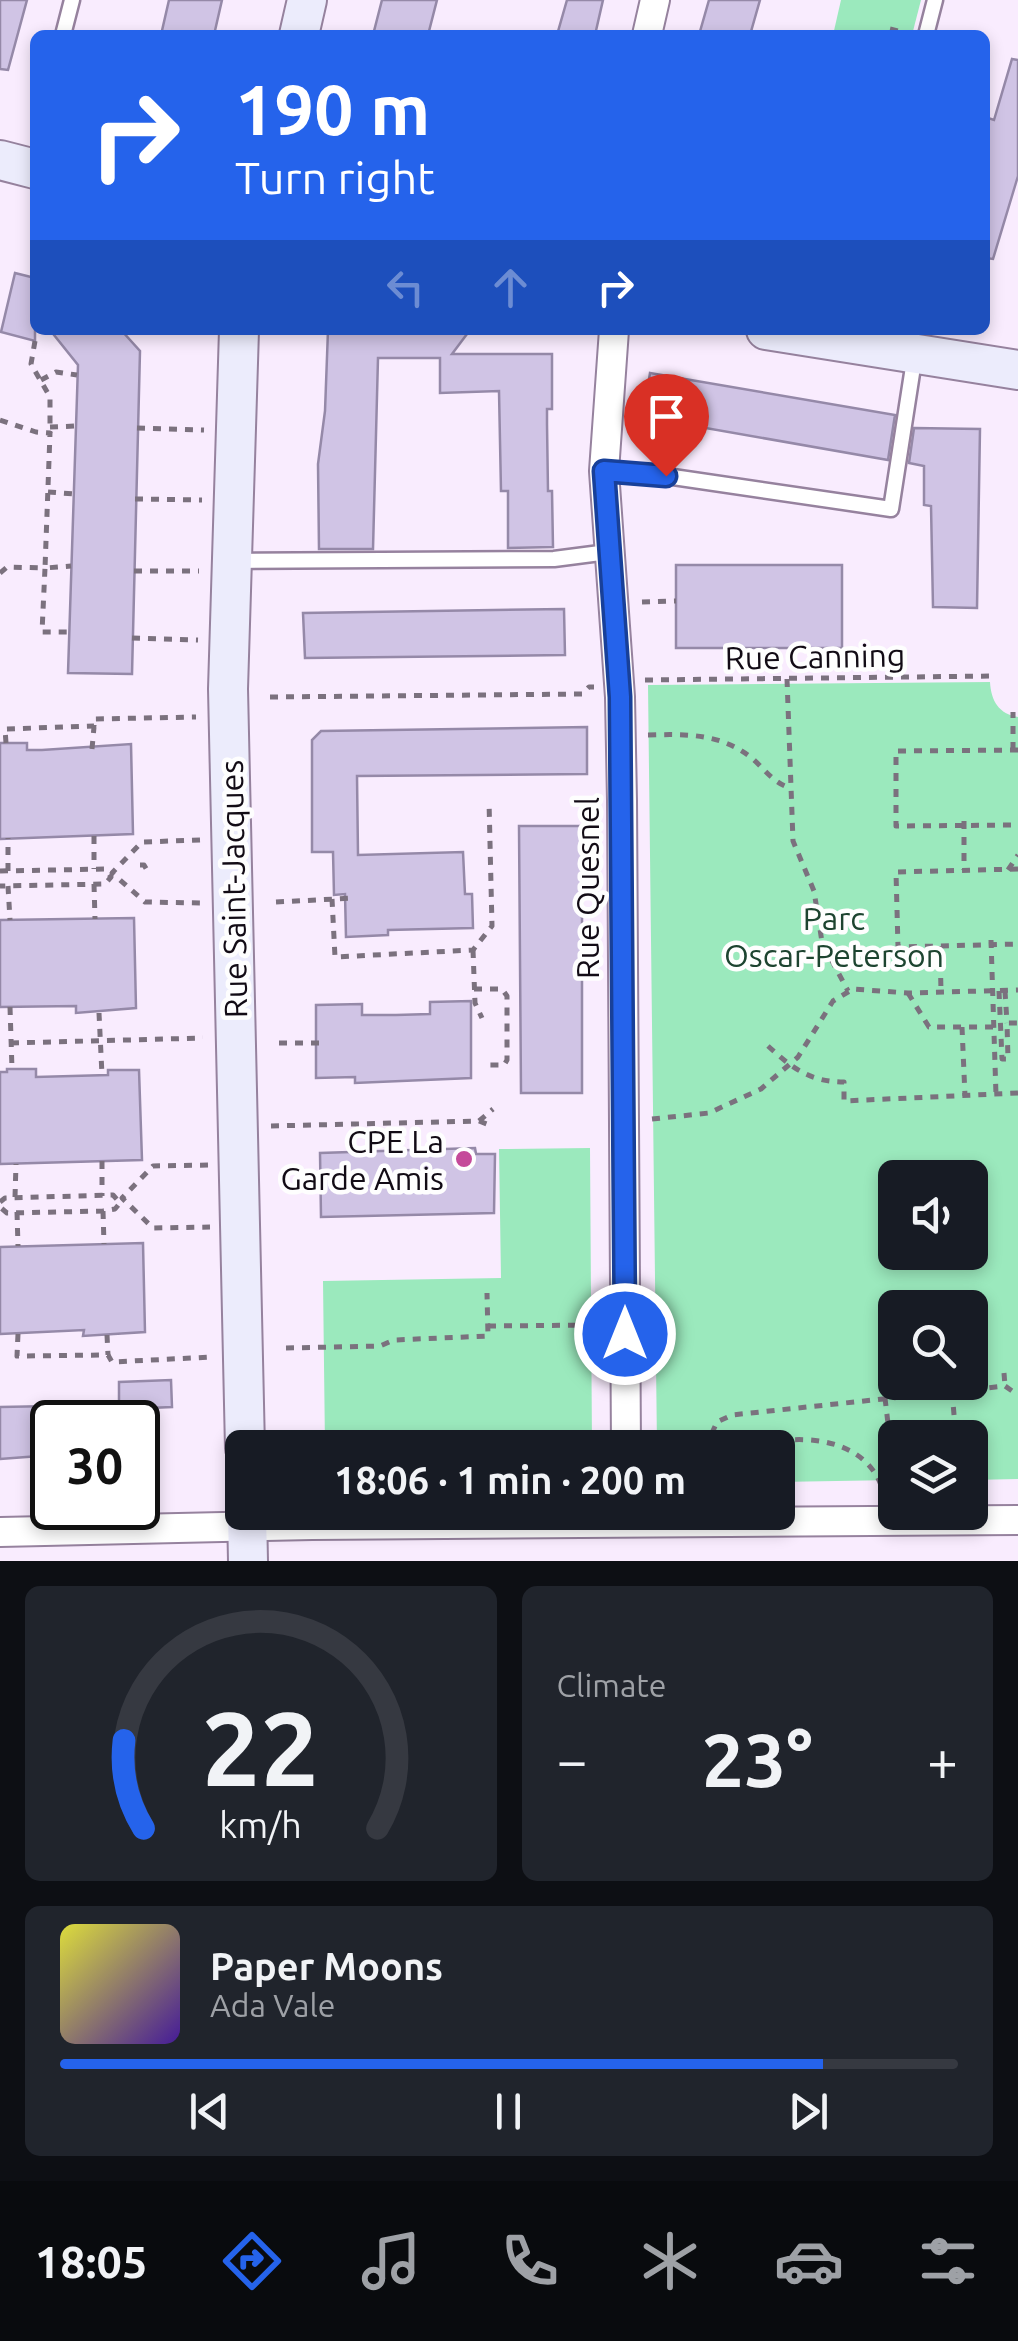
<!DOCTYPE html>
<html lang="en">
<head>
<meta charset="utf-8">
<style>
	body { margin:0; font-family:Ubuntu,sans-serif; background:#20242c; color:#f1f3f6; height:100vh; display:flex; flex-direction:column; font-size:38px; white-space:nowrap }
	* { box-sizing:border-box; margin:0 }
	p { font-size:32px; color:#9ea1a6 }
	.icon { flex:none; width:55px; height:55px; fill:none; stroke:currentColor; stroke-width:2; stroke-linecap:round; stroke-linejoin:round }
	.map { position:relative; height:1561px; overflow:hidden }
	.drawer { display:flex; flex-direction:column; gap:25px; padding:25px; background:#0d0f14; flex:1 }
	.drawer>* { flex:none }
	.guide { position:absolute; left:30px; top:30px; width:960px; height:305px; border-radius:15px; box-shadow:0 5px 15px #0003; background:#2563eb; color:#fff; overflow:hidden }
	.buttons { position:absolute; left:878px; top:1160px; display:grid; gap:20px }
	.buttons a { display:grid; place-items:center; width:110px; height:110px; border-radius:15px; background:#171b24; box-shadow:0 5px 15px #0003; font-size:50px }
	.speed { position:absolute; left:30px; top:1400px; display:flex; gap:20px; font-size:50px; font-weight:700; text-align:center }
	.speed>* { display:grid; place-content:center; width:130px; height:130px; border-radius:50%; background:#171b24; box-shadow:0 5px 15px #0003; line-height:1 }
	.speed .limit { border:5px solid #111; border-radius:15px; background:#fff; color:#111 }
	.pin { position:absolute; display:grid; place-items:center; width:85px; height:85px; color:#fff; margin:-102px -42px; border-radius:50% 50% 50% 0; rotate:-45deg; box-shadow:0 0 10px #0007 }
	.pin .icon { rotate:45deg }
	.me { position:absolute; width:110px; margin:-55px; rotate:0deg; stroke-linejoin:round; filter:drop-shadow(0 0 8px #0008) }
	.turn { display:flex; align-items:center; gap:35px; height:210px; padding:0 40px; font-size:45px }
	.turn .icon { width:130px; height:130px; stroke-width:2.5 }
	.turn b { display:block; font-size:70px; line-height:85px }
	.lanes { display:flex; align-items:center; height:95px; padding:0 40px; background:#0003; justify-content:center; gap:50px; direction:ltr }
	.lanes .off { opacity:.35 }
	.big { font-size:75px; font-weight:600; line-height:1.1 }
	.drawer .card { flex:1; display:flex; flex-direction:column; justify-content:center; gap:15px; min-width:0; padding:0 35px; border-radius:15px; background:#20242c }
	.drawer .dial { align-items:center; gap:0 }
	.dial svg { height:260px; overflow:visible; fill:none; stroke:#363941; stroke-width:7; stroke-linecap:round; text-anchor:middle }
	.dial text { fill:#f1f3f6; stroke:none }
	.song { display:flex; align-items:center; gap:30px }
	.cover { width:120px; height:120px; border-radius:15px; background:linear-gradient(135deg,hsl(60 70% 55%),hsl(260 70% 35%)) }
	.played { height:10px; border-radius:5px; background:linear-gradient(90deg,#2563eb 85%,#363941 85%) }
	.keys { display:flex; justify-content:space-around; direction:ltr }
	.heat { display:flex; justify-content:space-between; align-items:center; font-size:55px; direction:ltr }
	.drawer .tiles { flex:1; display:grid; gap:25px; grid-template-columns:1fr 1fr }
	.card:last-child { grid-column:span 2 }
	.trip { position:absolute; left:225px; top:1430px; width:570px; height:100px; border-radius:15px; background:#171b24; box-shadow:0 5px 15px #0003; font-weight:600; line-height:100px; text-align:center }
	.tabs { display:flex; height:160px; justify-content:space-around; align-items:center; background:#090b0e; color:#9ea1a6 }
	.tabs .icon { width:70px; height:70px }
	.tabs .active { color:#2563eb }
	.tabs b { font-size:45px; color:#f1f3f6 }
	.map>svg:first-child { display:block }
</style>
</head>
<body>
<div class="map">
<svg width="1018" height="1561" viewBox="0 0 1018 1561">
	<rect width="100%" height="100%" fill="#f9ecfe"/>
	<g fill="#9be9bd" fill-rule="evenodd">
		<path d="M 841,0 L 921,0 L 912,35 L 833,35 Z"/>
		<path d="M 990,682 C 991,701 999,714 1018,717 L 1018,1479 L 970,1480 L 970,1438 L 895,1438 L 895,1480 L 778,1482 L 778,1448 L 657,1447 L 648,685 ZM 895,1178 L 970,1178 L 970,1252 L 895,1252 ZM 895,1308 L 970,1308 L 970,1382 L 895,1382 Z"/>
		<path d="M 590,1148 L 592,1447 L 325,1447 L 323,1281 L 501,1278 L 499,1149 Z"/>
	</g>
	<g fill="#d0c4e5" stroke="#9589a8" stroke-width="2.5">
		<path d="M 0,0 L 27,0 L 8,70 L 0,69 Z"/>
		<path d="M 169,0 L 222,0 L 214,35 L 161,35 Z"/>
		<path d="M 382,0 L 437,0 L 428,35 L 373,35 Z"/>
		<path d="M 567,0 L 603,0 L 595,35 L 557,35 Z"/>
		<path d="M 709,0 L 760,0 L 750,35 L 699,35 Z"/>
		<path d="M 1012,59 L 1018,60 L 1018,176 L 993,259 L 985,258 L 985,117 L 994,120 Z"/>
		<path d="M 15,273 L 35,278 L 35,341 L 1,332 Z"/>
		<path d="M 50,330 L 121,330 L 140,351 L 132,674 L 68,673 L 78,365 Z"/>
		<path d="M 328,330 L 470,330 L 452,354 L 552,354 L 552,409 L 547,409 L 547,424 L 548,491 L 552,491 L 553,547 L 508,548 L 508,491 L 501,491 L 499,391 L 440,393 L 440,358 L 378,358 L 373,549 L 319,549 L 318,464 L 325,411 Z"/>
		<path d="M 650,373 L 895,415 L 888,460 L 643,417 Z"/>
		<path d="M 914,428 L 980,429 L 977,608 L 933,607 L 931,506 L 924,505 L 924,466 L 909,463 Z"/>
		<rect x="676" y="565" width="166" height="83"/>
		<path d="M 564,609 L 565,655 L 305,658 L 303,613 Z"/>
		<path d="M 587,727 L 587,774 L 357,776 L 358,855 L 463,852 L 465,894 L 472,894 L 473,928 L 388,930 L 388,935 L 346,937 L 345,894 L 334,895 L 333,852 L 312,852 L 312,740 L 321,731 Z"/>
		<path d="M 0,743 L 27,743 L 27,750 L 42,750 L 131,744 L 133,834 L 0,839 Z"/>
		<path d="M 519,826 L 582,826 L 582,1093 L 521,1093 Z"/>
		<path d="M 134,918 L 136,1008 L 76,1013 L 76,1006 L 0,1007 L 0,920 Z"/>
		<path d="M 471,1001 L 471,1078 L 355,1083 L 355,1077 L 316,1078 L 316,1005 L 362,1004 L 362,1015 L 396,1015 L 430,1014 L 430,1002 Z"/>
		<path d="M 7,1069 L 36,1069 L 36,1077 L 108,1075 L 108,1070 L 139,1070 L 142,1160 L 0,1164 L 0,1072 L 7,1072 Z"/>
		<path d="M 475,1148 L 476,1154 L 495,1154 L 494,1213 L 321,1217 L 320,1153 Z"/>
		<path d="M 143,1243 L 145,1332 L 83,1336 L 84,1330 L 0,1334 L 0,1247 Z"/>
		<path d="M 171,1380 L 172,1407 L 149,1408 L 148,1422 L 72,1422 L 72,1405 L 119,1401 L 119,1382 Z"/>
		<path d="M 52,1406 L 52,1455 L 0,1459 L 0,1407 Z"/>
	</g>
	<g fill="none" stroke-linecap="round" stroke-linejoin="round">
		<defs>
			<g id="lane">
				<path d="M 63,35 L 72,0"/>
				<path d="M 926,35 L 935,0"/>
				<path d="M 604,471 L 639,472 L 891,509 L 915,354"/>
				<path d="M 232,561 L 554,559 L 608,552"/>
			</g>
			<g id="street">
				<path d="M 647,35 L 655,0"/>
				<path d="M 614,330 L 604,471 L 620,697 L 622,801 L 626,1448"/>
				<path d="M 0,1532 L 312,1525 L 1018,1520"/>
			</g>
			<g id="secondary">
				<path d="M 299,35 L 307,0"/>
				<path d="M 0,160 L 35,169"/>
				<path d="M 239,330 L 228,689 L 245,1448"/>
				<path d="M 766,330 L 1018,370"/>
				<path d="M 247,1512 L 248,1561"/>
			</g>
		</defs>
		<use href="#lane" stroke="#96829e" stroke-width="19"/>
		<use href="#street" stroke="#96829e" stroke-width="32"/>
		<use href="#secondary" stroke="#96829e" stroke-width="42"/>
		<g stroke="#7b717e" stroke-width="5" stroke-dasharray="8 8" stroke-linecap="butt">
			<path d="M 890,29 L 907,33"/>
			<path d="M 35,341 L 31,364 L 50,397 L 50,433"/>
			<path d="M 41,380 L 56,372 L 77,375"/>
			<path d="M 0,420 L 36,432 L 50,433 L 45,568 L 71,566"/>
			<path d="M 50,427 L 76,426"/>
			<path d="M 137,428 L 204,430"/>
			<path d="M 48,492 L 74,494"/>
			<path d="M 135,499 L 202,500"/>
			<path d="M 134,571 L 199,571"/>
			<path d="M 0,573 L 7,567 L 45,568 L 42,632 L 69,632"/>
			<path d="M 642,602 L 676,601"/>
			<path d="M 132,638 L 198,640"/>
			<path d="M 787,679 L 793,841 L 814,891 L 822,942 L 848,991"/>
			<path d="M 645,680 L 994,676"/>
			<path d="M 270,697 L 582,694 L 589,687 L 594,687"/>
			<path d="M 648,735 C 687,734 721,733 753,759 C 765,770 774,783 790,788"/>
			<path d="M 6,743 L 5,729 L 94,726 L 94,719 L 196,717"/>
			<path d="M 92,749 L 94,727"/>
			<path d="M 1013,750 L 1013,712"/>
			<path d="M 1018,750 L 896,751 L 896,826 L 1018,825"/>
			<path d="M 964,821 L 964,870"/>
			<path d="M 94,836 L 94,869"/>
			<path d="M 200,840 L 142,842 L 112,873 L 145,902 L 202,903"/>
			<path d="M 140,865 L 144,865 L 150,875"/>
			<path d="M 1018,869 L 896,872 L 898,947 L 1018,944"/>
			<path d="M 1008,870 L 1018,855"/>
			<path d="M 0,871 L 105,869 L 111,877 L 105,884 L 0,886"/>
			<path d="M 8,871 L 8,838"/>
			<path d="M 94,884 L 95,919"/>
			<path d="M 8,886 L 10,920"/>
			<path d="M 332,899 L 335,957 L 473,950 L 492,926 L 489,801"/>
			<path d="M 276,902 L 355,898"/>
			<path d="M 991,940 L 996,1095"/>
			<path d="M 940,946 L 941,992"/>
			<path d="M 473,950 L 475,1003 L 482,1018"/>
			<path d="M 474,989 L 502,989 L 507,996 L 507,1060 L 504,1065 L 483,1065"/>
			<path d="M 999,991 L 1002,1059 L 1008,1059 L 1007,1023 L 1017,1023 L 1017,1029"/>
			<path d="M 1005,991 L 1007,1023"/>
			<path d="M 908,993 L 929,1027 L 993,1027"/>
			<path d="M 10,1007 L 12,1069"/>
			<path d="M 99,1013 L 102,1075"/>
			<path d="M 962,1027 L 965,1096"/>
			<path d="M 11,1043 L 203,1038"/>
			<path d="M 279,1043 L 327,1043"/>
			<path d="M 768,1046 C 792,1068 810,1082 844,1082 L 844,1101 L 1018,1093"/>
			<path d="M 652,1119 L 709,1113 L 761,1089 L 798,1057 L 833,1001 L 853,989 L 908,993 L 1018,990"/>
			<path d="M 479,1121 L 493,1109"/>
			<path d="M 271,1126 L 479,1121 L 492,1126"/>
			<path d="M 102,1161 L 102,1196"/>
			<path d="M 208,1165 L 153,1166 L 122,1198 L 153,1228 L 210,1227"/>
			<path d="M 15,1197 L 16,1164"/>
			<path d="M 0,1202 L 5,1198 L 113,1195 L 120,1203 L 115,1209 L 103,1211 L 7,1213 L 0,1207"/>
			<path d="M 103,1211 L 104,1244"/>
			<path d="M 17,1212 L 18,1246"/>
			<path d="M 488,1326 L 597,1325"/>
			<path d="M 18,1334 L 17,1356 L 108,1355 L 112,1362 L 212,1357"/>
			<path d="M 107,1335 L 108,1355"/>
			<path d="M 286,1348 L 380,1346 L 394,1340 L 488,1336 L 487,1293"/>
			<path d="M 1004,1373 L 1005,1386"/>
			<path d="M 952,1391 L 955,1426"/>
			<path d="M 885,1398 L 889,1432"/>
			<path d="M 705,1448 L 717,1422 L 732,1415 L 1005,1386 L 1018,1395"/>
			<path d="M 748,1448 C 792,1433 861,1434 881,1485"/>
		</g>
		<use href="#lane" stroke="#fff" stroke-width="14"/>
		<use href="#street" stroke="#fff" stroke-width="28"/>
		<use href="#secondary" stroke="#ececfc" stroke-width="38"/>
	</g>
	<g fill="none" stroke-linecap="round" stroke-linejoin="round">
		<defs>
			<path id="route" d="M 625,1334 L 620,697 L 604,471 L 666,476"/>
		</defs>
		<use href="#route" stroke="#184099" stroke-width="25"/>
		<use href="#route" stroke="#2563eb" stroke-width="18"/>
	</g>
	<circle fill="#c54a9a" stroke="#fefefe" stroke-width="4" cx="464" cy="1159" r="10"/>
	<g text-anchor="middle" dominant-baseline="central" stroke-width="9" stroke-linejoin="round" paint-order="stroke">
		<g font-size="32" fill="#120b15" stroke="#fefefe">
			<text transform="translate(815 656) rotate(-1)">Rue Canning</text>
			<text transform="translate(587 888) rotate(-90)">Rue Quesnel</text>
			<text transform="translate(233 889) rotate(-91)">Rue Saint-Jacques</text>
		</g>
		<g font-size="32" fill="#1d4430" stroke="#fefefe">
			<text x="834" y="918">Parc<tspan x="834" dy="37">Oscar-Peterson</tspan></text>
		</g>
		<g font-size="32" fill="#120b15" stroke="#fefefe" text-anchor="end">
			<text x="444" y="1141">CPE La<tspan x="444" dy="37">Garde Amis</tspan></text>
		</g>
	</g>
</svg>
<div class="buttons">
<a><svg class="icon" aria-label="sound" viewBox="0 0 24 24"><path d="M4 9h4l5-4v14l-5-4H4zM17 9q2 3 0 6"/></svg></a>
<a><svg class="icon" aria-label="search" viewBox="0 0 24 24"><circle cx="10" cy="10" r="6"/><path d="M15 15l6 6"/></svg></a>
<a><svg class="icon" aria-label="layers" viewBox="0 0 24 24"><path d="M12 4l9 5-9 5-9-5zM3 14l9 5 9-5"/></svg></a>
</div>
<div class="speed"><div class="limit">30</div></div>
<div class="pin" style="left:666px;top:476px;background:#d93025"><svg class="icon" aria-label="arrive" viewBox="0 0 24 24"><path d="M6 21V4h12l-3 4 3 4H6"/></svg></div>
<svg class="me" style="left:625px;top:1334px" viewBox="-20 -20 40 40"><circle r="17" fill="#2563eb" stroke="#fff" stroke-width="3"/><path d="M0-11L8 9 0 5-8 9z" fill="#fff"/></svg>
<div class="trip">18:06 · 1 min · 200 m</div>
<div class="guide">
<div class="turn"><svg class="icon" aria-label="right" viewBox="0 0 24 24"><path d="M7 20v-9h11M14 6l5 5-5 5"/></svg><div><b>190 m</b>Turn right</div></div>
<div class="lanes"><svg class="icon off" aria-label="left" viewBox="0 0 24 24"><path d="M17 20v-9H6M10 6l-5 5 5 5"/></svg><svg class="icon off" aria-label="ahead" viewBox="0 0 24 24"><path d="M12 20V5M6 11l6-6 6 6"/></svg><svg class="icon" aria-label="right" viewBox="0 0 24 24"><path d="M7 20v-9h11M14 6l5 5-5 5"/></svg></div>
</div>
</div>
<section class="drawer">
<div class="tiles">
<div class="card dial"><svg viewBox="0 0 100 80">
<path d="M14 69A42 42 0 1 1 86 69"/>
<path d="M14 69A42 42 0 0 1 8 42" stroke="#2563eb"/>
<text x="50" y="56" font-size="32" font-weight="700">22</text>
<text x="50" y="72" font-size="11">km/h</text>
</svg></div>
<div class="card"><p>Climate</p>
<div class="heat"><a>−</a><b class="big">23°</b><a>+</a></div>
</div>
<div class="card">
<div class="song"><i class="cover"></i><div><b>Paper Moons</b><p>Ada Vale</p></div></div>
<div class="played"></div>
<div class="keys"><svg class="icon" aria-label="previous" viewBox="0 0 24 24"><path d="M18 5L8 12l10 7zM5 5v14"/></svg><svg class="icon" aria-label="pause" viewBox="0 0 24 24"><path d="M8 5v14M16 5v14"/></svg><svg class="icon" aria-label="next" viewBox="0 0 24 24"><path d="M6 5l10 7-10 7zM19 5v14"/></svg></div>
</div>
</div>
</section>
<nav class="tabs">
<b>18:05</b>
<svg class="icon active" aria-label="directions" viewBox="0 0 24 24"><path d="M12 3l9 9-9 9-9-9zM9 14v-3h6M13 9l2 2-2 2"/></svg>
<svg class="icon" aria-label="music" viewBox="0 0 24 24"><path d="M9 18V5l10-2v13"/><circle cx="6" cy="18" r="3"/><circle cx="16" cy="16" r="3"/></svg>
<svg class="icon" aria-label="phone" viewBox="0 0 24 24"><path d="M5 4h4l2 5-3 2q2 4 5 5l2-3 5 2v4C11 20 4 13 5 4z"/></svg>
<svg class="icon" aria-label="climate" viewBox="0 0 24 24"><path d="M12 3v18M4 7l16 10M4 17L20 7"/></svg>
<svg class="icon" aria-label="car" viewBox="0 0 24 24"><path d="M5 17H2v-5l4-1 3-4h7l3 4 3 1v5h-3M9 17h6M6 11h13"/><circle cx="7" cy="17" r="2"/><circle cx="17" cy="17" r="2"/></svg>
<svg class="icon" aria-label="filters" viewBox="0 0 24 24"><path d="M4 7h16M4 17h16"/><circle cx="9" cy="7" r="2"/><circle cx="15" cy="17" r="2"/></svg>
</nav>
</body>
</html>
